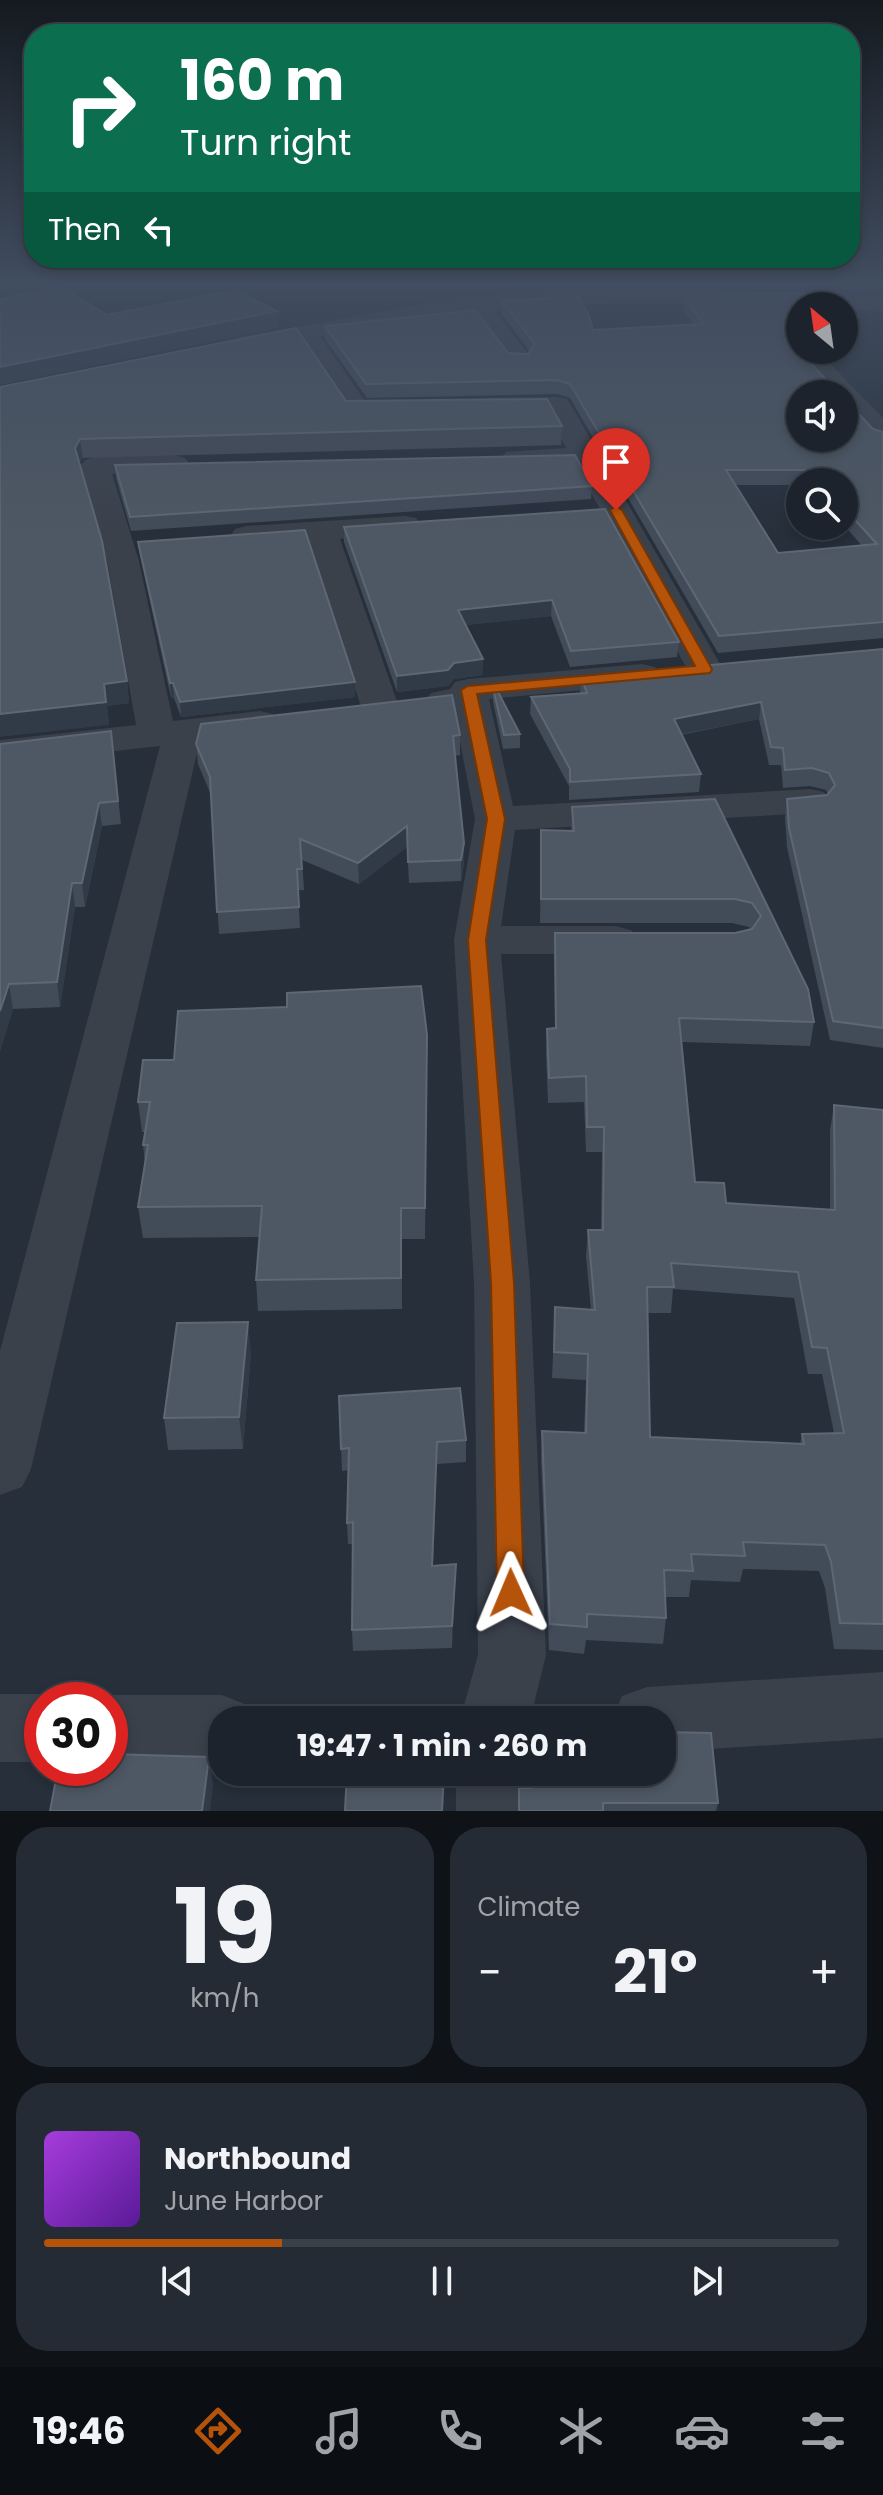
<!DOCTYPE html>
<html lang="en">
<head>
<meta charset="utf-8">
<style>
	body { margin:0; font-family:Poppins,sans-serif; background:#252b34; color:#f1f3f6; height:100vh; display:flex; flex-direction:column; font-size:30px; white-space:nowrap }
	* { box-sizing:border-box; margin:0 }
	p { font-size:26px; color:#a0a4a9 }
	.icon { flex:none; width:44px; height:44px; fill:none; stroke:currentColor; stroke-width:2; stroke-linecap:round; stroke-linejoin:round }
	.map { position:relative; height:1811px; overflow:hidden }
	.details { display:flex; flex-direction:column; gap:16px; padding:16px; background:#0f1318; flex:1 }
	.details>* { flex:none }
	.top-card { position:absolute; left:24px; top:24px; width:836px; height:244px; border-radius:32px; box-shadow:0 4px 12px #0003,0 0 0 2px #3a4048; background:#0b6e4f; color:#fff; overflow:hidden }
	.needle { width:52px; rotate:331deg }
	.controls { position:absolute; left:786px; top:292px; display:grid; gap:16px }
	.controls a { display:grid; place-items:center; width:72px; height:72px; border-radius:50%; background:#1c232c; box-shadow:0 4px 12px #0003,0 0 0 2px #3a4048; font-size:40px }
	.speed { position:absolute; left:24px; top:1682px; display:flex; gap:16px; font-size:40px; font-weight:700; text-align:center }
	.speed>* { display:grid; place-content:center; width:104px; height:104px; border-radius:50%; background:#1c232c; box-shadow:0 4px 12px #0003,0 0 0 2px #3a4048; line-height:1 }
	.speed .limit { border:12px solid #d22; background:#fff; color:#111 }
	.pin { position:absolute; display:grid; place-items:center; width:68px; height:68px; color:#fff; margin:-82px -34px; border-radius:50% 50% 50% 0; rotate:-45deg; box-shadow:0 0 8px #0007 }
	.pin .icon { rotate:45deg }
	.me { position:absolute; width:88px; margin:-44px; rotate:359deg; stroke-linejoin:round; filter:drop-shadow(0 0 6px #0008) }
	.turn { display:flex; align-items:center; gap:28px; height:168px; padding:0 24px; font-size:36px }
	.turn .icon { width:104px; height:104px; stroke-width:2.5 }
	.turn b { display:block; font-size:56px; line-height:68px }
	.then { display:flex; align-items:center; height:76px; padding:0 24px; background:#0003; gap:16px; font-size:30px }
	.big { font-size:60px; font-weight:700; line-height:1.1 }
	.details .widget { flex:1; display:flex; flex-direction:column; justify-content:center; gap:12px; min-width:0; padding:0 28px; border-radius:32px; background:#252b34 }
	.details .dial { align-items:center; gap:0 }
	.dial b { font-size:104px; line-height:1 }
	.song { display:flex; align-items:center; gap:24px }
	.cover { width:96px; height:96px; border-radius:12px; background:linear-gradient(135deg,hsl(280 70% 55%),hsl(270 70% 35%)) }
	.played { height:8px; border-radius:4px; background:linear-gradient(90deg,#b45309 30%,#3a4048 30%) }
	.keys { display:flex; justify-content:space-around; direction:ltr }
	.heat { display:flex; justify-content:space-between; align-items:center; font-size:44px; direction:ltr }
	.details .tiles { flex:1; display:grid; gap:16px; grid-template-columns:1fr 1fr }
	.widget:last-child { grid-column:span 2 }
	.trip { position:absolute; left:208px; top:1706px; width:468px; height:80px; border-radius:32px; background:#1c232c; box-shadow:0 4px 12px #0003,0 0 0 2px #3a4048; font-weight:700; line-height:80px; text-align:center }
	.dock { display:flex; height:128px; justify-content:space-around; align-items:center; background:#0b0e12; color:#a0a4a9 }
	.dock .icon { width:56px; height:56px }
	.dock .active { color:#b45309 }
	.dock b { font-size:36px; color:#f1f3f6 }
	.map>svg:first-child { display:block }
</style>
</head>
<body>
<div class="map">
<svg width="883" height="1811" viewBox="0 0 883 1811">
	<rect width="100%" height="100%" fill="#262f3a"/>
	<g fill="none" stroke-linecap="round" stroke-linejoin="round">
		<g fill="#3a414b" fill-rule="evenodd">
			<path d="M 679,287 L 883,298 L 883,312 L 844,309 L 844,306 L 628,302 L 494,310 L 532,359 L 528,365 L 510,365 L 470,312 L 320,336 L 365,401 L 415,403 L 419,409 L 415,415 L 357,418 L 347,416 L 297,341 L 241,353 L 232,350 L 228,345 L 232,340 L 241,337 L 445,300 L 577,289 Z"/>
			<path d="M 800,343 L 800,350 L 817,350 L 883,418 L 883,444 L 873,441 L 844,410 L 844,394 L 829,394 L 794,355 L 790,350 Z"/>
			<path d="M 557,397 L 567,399 L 571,405 L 723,669 L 718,677 L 705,680 L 692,677 L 687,669 L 576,465 L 516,467 L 506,464 L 501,458 L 506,452 L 566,448 L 548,413 L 480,412 L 476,406 L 480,400 L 490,398 Z"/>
			<path d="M 175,455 L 185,458 L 190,464 L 185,470 L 112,474 L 139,561 L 173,721 L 260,711 L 273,714 L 279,722 L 273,730 L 200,740 L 31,1469 L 22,1487 L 0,1495 L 0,1351 L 160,746 L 0,764 L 0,740 L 136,725 L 107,561 L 80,466 L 85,460 L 95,457 Z"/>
			<path d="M 405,516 L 416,518 L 421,525 L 416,532 L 340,539 L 399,707 L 393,715 L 380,718 L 367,715 L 361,707 L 308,541 L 246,546 L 235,543 L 230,536 L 235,529 L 246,526 Z"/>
			<path d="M 642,664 L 655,667 L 660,675 L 655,683 L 489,699 L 513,806 L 810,789 L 824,792 L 830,801 L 824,810 L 810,813 L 515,830 L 501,926 L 615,926 L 631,930 L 638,940 L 631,950 L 615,954 L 501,954 L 530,1283 L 546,1655 L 530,1720 L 460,1720 L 478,1655 L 474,1283 L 454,940 L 475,819 L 454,711 L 431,709 L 425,701 L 431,693 L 450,689 L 455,682 L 468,679 Z"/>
			<path d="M 883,1672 L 883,1738 L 662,1752 L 662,1720 L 612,1720 L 622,1696 L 647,1687 Z"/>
			<path d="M 0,1694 L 42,1694 L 56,1700 L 42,1700 L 42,1762 L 0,1762 Z"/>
			<path d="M 110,1695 L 222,1695 L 247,1705 L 253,1720 L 222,1720 L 222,1763 L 110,1763 L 110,1700 L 98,1700 Z"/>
			<path d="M 456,1772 L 528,1772 L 530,1811 L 456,1811 Z"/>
		</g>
	</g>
	<g fill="#424b58" fill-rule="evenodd">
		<path d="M 685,298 L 800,306 L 800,340 L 794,344 L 850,415 L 873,429 L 883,432 L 883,638 L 718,653 L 570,398 L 557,394 L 367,398 L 325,339 L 325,326 L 508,353 L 528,354 L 530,352 L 501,313 L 501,300 L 593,330 L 693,324 L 684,310 ZM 800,482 L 844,482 L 844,525 L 862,546 L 778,553 L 735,485 L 800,485 Z"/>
		<path d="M 820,350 L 837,350 L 836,355 L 826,355 Z"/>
		<path d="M 0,387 L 346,401 L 562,426 L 561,445 L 83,458 L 79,463 L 127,681 L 129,703 L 107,706 L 109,725 Z"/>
		<path d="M 115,465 L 592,486 L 591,499 L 131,531 L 116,478 Z"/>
		<path d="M 344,527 L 679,642 L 677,657 L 570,667 L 551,616 L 465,625 L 483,659 L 482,675 L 454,679 L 448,686 L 397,692 L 344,542 Z"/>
		<path d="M 138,542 L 355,682 L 355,697 L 181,717 L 174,698 L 171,698 L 140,556 Z"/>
		<path d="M 883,649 L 883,1048 L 830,1040 L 787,847 L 785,817 L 787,799 L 827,795 L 828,794 L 826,790 L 810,786 L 783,788 L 781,765 L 769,765 L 759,719 L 681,735 L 701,774 L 699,792 L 569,800 L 569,786 L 530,714 L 531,697 L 580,693 L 581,677 Z"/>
		<path d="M 493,688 L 520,734 L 520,748 L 503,749 L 493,702 Z"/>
		<path d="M 111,731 L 121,824 L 102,826 L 85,907 L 75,907 L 60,1007 L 13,1009 L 0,1051 L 0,744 Z"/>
		<path d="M 460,735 L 460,755 L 455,756 L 464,864 L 461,881 L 409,883 L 407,847 L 359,884 L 302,860 L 304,890 L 298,890 L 300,928 L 219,934 L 211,795 L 198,764 L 196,744 Z"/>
		<path d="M 715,799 L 814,1022 L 810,1046 L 682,1042 L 695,1182 L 726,1203 L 830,1209 L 830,1130 L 834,1105 L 883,1110 L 883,1650 L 834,1649 L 825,1588 L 819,1571 L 743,1569 L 740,1582 L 691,1580 L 689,1597 L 665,1597 L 666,1618 L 663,1644 L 586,1640 L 584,1654 L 549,1650 L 541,1458 L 542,1431 L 584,1432 L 586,1380 L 552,1378 L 555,1307 L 591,1310 L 586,1256 L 588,1230 L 601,1230 L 602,1152 L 586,1152 L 584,1102 L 548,1103 L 546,1053 L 547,1029 L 555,1028 L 554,957 L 555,933 L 735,933 L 750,929 L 749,927 L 732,923 L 540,923 L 541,830 L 571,830 L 572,807 ZM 673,1289 L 794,1298 L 808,1374 L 822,1374 L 834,1433 L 802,1434 L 800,1444 L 650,1437 L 648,1313 L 671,1313 Z"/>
		<path d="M 427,1035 L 425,1239 L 402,1239 L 402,1309 L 258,1311 L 256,1280 L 260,1237 L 143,1238 L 138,1207 L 145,1164 L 143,1145 L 145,1132 L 142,1132 L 138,1102 L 174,1060 Z"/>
		<path d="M 251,1353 L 243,1449 L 168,1450 L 164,1418 Z"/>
		<path d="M 339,1396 L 466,1440 L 466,1462 L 437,1464 L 433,1566 L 456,1564 L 452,1648 L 353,1651 L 352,1630 L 352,1544 L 348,1544 L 347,1523 L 349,1470 L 342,1471 Z"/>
		<path d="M 531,1772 L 662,1772 L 718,1803 L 716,1811 L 518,1811 L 519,1788 L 532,1788 Z"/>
	</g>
	<g fill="#313b47">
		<path d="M 277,311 L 278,328 L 0,385 L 0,367 Z"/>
		<path d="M 800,328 L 800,340 L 788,348 L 790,334 Z"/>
		<path d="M 80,439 L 83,458 L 77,467 L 75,448 Z"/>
		<path d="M 552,600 L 551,616 L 458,626 L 458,610 Z"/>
		<path d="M 483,659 L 482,675 L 454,679 L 448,686 L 397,692 L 397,676 L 454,663 Z"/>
		<path d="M 127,681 L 129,703 L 107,706 L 109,725 L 0,737 L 0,714 L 104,684 Z"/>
		<path d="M 355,682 L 355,697 L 181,717 L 180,702 Z"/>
		<path d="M 170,683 L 173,683 L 174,698 L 171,698 Z"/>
		<path d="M 761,702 L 759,719 L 672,736 L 674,719 Z"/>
		<path d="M 99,803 L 102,826 L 85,907 L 82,883 Z"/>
		<path d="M 407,826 L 407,847 L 359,884 L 358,863 Z"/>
		<path d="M 464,843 L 464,864 L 461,881 L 461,860 Z"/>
		<path d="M 72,883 L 75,907 L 60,1007 L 57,982 Z"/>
		<path d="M 9,984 L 13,1009 L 0,1051 L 0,1011 Z"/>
		<path d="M 248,1322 L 251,1353 L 243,1449 L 239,1417 Z"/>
		<path d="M 437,1442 L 437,1464 L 432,1587 L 432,1566 Z"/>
		<path d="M 456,1564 L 455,1586 L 452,1648 L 452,1626 Z"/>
		<path d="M 209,1757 L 213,1786 L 210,1811 L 202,1811 Z"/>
	</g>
	<g fill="#4e5864" stroke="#5e6773" stroke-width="2" fill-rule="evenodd">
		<path d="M 62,287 L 107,315 L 235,290 L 277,311 L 0,367 L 0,299 Z"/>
		<path d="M 756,293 L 812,294 L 822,306 L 800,306 L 800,328 L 790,334 L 789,339 L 828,382 L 835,383 L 840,394 L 800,394 L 800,438 L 844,438 L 844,402 L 850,415 L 860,415 L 873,429 L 883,432 L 883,622 L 719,636 L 570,384 L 557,380 L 366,384 L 325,326 L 475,310 L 508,353 L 528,354 L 535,344 L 501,300 L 578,297 L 588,313 L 593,330 L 703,324 L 685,298 ZM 726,470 L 810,470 L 821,482 L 844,482 L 844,508 L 877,544 L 778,553 Z"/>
		<path d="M 296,328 L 346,401 L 547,399 L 562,426 L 80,439 L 75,448 L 102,541 L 127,681 L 104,684 L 106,702 L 0,714 L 0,387 Z"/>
		<path d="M 575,455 L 592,486 L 130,517 L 115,465 Z"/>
		<path d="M 605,509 L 679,642 L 571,651 L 552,600 L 458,610 L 483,659 L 454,663 L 448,670 L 397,676 L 344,527 Z"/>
		<path d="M 305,530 L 355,682 L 180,702 L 173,683 L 170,683 L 138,542 Z"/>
		<path d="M 883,649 L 883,1028 L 833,1021 L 789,828 L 787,799 L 827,795 L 835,785 L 829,773 L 812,768 L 785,770 L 783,748 L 771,747 L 761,702 L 674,719 L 701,774 L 570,782 L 570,769 L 531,697 L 587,693 L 581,677 Z"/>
		<path d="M 493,688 L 496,688 L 520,734 L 504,735 Z"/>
		<path d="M 452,695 L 460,735 L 453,736 L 464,843 L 461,860 L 408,862 L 407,826 L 358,863 L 300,839 L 302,869 L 297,869 L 299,907 L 217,912 L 210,777 L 196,744 L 201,724 Z"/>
		<path d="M 111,731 L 118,801 L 99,803 L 82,883 L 72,883 L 57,982 L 9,984 L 0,1011 L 0,744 Z"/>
		<path d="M 715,799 L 808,989 L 814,1022 L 679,1018 L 695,1182 L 724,1183 L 726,1203 L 835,1210 L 834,1105 L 883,1110 L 883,1624 L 840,1623 L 831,1562 L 825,1545 L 743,1542 L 745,1556 L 691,1554 L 693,1571 L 664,1570 L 666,1618 L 587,1614 L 587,1627 L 550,1624 L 542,1431 L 586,1433 L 588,1354 L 554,1352 L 555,1307 L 595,1310 L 588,1230 L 603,1230 L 604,1127 L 587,1127 L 586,1076 L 549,1078 L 547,1029 L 556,1028 L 555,933 L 735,933 L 752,929 L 761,916 L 752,903 L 735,899 L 541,899 L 541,830 L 574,831 L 572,807 ZM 671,1263 L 798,1272 L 812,1347 L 827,1348 L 844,1433 L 802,1434 L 804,1444 L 650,1437 L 647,1287 L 674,1287 Z"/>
		<path d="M 421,986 L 427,1035 L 425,1208 L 401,1208 L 401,1278 L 256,1280 L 262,1206 L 138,1207 L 148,1145 L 143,1145 L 150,1102 L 138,1102 L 143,1060 L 174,1060 L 178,1011 L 287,1007 L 287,993 Z"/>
		<path d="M 248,1322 L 239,1417 L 164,1418 L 177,1323 Z"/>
		<path d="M 460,1388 L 466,1440 L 437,1442 L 432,1566 L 456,1564 L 452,1626 L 352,1630 L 353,1522 L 347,1523 L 349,1448 L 341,1449 L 339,1396 Z"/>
		<path d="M 662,1732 L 711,1733 L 718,1803 L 603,1803 L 603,1811 L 519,1811 L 519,1788 L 531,1788 L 534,1785 L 534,1772 L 662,1772 Z"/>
		<path d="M 110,1754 L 209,1757 L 202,1811 L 50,1811 L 58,1768 L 110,1768 Z"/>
		<path d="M 347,1772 L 444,1772 L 442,1811 L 345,1811 Z"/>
	</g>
	<linearGradient id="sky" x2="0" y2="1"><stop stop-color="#151a20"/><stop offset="0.53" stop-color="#414d60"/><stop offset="1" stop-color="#414d60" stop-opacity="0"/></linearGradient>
	<rect width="883" height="534" fill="url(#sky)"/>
	<path fill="#b45309" stroke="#753606" stroke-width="2" d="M 616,506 L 622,510 L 712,669 L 710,673 L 477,694 L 505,819 L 486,940 L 514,1283 L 524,1593 L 520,1602 L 511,1605 L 501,1602 L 497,1593 L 491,1283 L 468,940 L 487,819 L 461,690 L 468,686 L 695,666 L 610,510 Z"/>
</svg>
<div class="controls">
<a><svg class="needle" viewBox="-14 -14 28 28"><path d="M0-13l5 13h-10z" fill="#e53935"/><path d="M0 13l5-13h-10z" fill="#a0a4a9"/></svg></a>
<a><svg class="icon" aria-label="sound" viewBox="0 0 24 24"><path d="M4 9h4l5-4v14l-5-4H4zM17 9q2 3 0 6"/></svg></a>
<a><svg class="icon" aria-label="search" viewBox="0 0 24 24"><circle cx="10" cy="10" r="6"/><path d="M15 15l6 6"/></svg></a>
</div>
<div class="speed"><div class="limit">30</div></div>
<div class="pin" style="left:616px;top:510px;background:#d93025"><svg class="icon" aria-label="arrive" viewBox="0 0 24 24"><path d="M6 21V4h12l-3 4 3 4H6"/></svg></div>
<svg class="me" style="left:511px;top:1593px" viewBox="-20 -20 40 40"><path d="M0-17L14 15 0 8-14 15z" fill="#b45309" stroke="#fff" stroke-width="4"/></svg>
<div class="trip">19:47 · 1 min · 260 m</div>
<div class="top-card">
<div class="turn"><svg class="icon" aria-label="right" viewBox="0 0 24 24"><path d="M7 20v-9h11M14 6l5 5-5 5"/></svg><div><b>160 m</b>Turn right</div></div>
<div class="then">Then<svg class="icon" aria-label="left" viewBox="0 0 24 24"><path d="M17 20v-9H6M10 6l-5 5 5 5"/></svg></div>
</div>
</div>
<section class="details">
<div class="tiles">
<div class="widget dial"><b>19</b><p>km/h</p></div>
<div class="widget"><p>Climate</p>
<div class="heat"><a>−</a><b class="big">21°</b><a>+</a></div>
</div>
<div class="widget">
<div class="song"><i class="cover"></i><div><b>Northbound</b><p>June Harbor</p></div></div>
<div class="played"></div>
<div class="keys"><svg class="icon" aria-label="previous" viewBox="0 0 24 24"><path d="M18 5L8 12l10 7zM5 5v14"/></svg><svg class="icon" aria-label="pause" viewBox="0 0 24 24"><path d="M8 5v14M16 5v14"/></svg><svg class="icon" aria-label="next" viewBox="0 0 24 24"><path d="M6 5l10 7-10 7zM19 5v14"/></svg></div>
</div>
</div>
</section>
<nav class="dock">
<b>19:46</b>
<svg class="icon active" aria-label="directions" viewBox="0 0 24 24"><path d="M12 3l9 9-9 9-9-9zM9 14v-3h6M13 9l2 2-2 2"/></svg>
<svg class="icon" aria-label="music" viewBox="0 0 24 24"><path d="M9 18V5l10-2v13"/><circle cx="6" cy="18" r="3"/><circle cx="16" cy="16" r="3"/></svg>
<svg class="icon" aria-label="phone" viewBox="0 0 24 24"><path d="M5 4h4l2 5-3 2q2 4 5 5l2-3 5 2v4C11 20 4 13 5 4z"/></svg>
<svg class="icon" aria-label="climate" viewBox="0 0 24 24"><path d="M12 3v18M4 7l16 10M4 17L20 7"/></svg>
<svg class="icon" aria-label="car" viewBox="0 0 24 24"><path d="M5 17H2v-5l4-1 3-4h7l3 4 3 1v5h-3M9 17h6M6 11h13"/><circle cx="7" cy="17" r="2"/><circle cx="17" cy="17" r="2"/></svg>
<svg class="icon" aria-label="filters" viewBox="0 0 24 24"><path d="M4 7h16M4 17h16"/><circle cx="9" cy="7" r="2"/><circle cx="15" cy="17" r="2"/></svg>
</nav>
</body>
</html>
